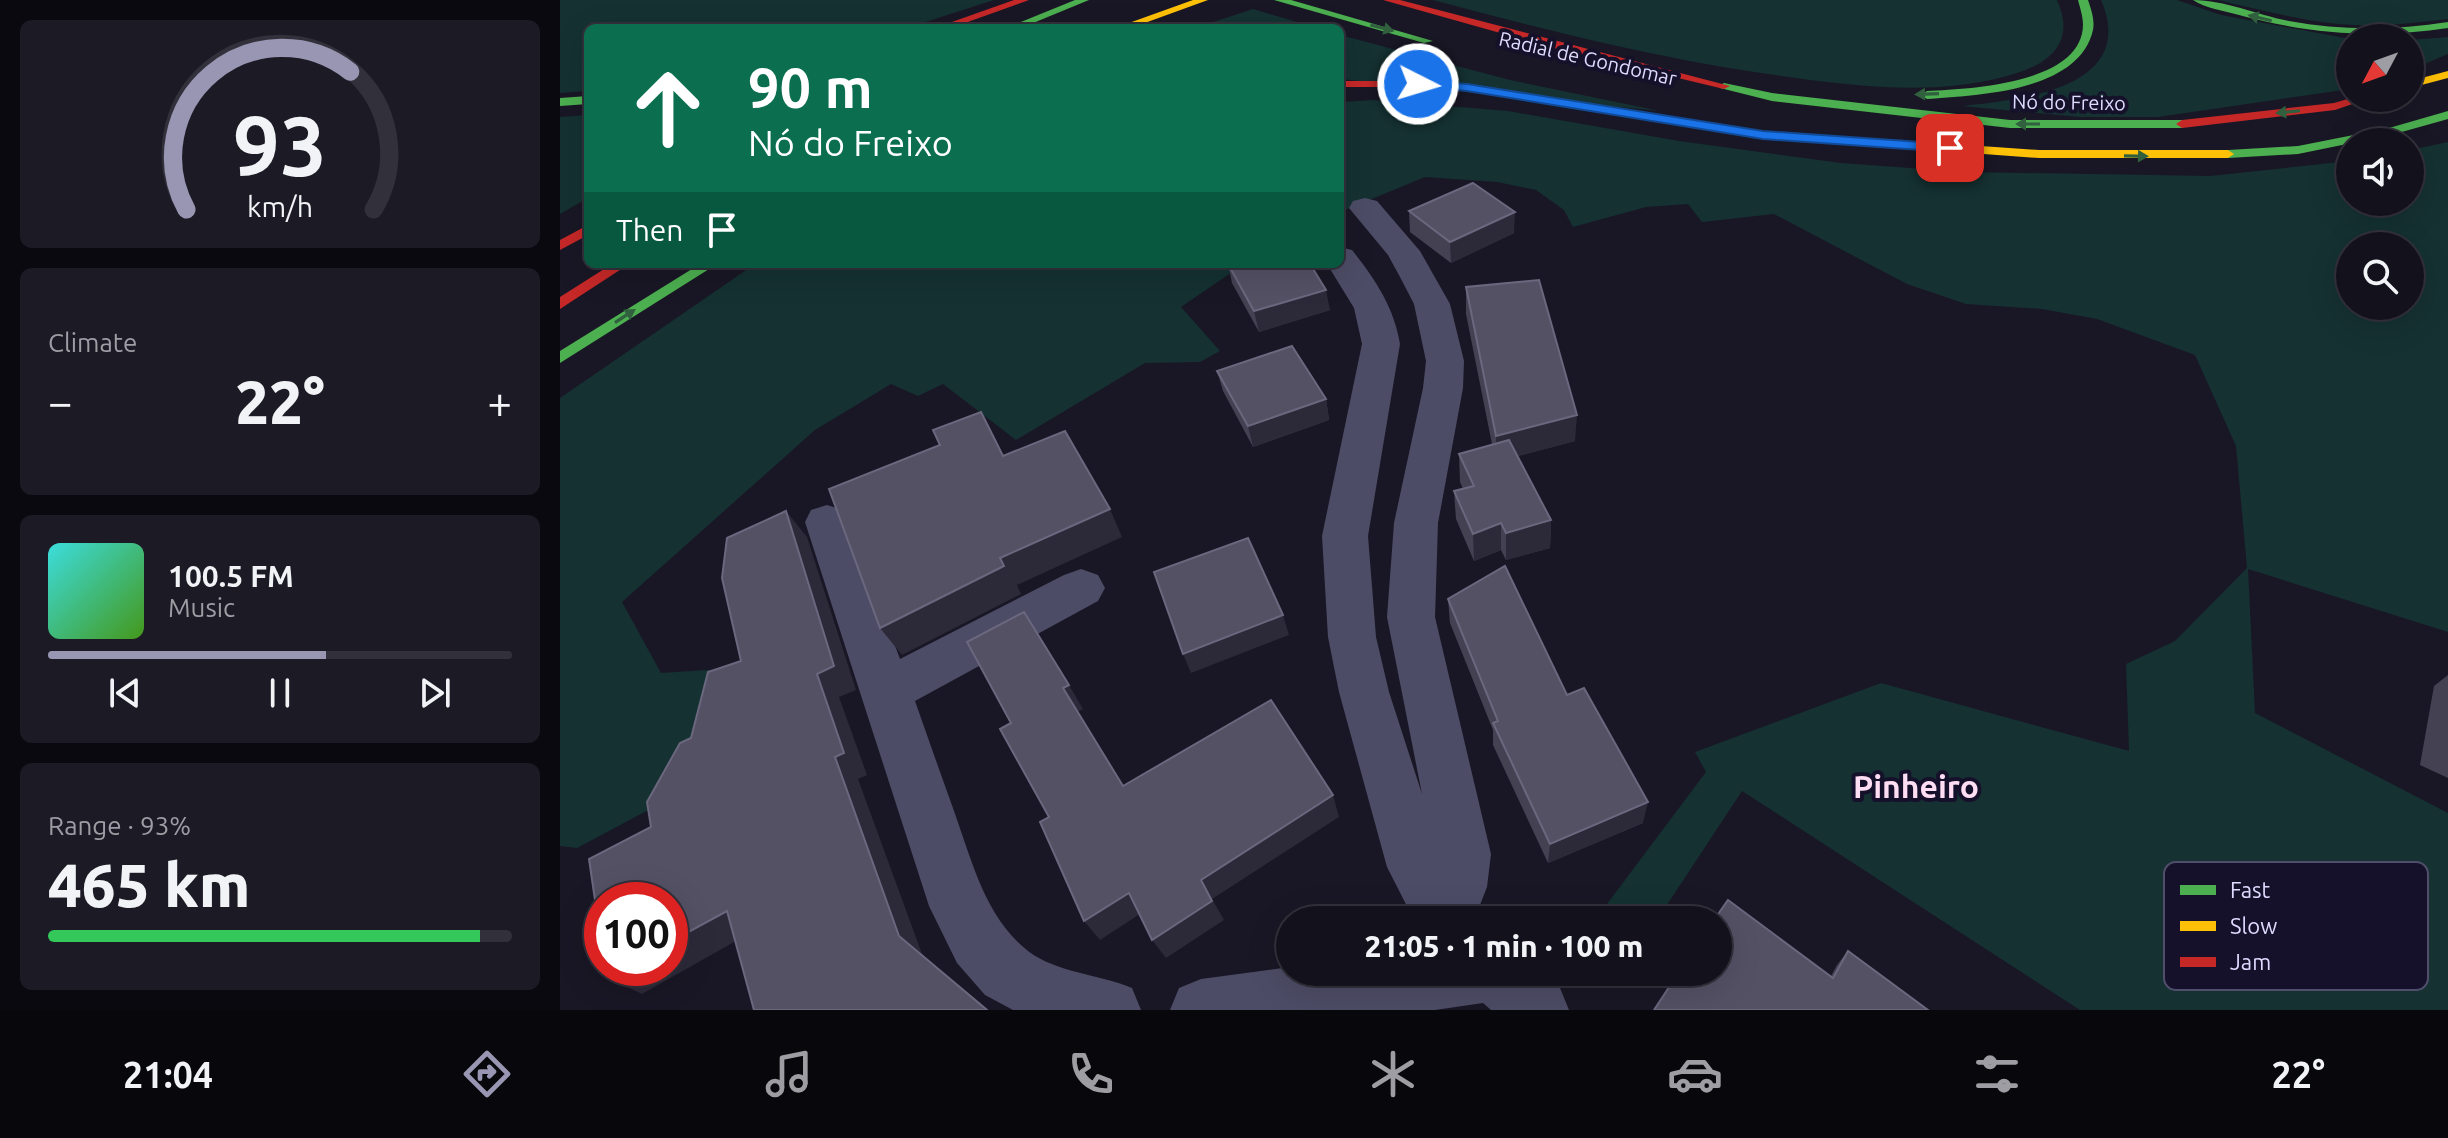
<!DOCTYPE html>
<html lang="en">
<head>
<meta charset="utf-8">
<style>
	body { margin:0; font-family:Ubuntu,sans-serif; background:#1c1a25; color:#f1f3f6; height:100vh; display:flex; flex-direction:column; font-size:30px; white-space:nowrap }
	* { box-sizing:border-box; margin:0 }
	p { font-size:26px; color:#9d9da3 }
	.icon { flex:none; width:44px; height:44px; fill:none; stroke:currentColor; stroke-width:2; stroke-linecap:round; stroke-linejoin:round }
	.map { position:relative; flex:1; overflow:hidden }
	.drawer { display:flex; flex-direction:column; gap:20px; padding:20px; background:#0a090f; width:560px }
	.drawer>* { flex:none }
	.guide { position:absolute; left:24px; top:24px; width:760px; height:244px; border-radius:12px; box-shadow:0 8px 32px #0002,0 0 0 2px #32313b; background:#0b6e4f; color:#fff; overflow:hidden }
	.needle { width:52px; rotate:229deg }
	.fabs { position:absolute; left:1776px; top:24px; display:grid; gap:16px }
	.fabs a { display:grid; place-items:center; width:88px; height:88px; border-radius:50%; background:#13111c; box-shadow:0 8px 32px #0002,0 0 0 2px #32313b; font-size:40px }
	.speed { position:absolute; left:24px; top:882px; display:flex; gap:16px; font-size:40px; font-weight:700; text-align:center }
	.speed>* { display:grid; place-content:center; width:104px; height:104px; border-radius:50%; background:#13111c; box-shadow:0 8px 32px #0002,0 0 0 2px #32313b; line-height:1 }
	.speed .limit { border:12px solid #d22; background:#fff; color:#111 }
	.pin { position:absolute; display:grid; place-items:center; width:68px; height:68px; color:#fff; margin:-34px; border-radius:16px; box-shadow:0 4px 12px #0006 }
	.me { position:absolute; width:88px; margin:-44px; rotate:95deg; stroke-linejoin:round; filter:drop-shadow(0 0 6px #0008) }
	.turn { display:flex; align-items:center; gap:28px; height:168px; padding:0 32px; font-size:36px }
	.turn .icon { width:104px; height:104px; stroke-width:2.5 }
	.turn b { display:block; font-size:56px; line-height:68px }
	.then { display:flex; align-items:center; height:76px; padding:0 32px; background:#0003; gap:16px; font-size:30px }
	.big { font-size:60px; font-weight:800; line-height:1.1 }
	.drawer .tile { flex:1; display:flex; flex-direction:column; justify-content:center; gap:12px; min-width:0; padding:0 28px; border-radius:12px; background:#1c1a25 }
	.drawer .dial { align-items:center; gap:0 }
	.dial svg { height:208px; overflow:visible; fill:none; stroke:#32313b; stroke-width:7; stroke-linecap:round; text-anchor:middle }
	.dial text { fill:#f1f3f6; stroke:none }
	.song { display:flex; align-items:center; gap:24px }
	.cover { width:96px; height:96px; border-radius:12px; background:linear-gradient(135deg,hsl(180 70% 55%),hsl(100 70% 35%)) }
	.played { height:8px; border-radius:4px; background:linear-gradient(90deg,#9996b3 60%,#32313b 60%) }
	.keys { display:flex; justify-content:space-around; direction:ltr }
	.heat { display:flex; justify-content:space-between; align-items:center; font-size:44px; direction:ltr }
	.charge { height:12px; border-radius:6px; background:linear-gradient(90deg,#34c759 93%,#32313b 0) }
	.trip { position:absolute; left:716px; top:906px; width:456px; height:80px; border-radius:40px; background:#13111c; box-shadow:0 8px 32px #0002,0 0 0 2px #32313b; font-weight:800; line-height:80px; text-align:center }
	.dock { display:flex; height:128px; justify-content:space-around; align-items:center; background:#08070b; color:#9d9da3 }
	.dock .icon { width:56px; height:56px }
	.dock .on { color:#9996b3 }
	.dock b { font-size:36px; color:#f1f3f6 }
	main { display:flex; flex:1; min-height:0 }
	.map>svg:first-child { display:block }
</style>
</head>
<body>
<main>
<section class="drawer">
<div class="tile dial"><svg viewBox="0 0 100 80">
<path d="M14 69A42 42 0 1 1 86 69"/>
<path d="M14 69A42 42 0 0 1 77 16" stroke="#9996b3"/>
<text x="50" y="56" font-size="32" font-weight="700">93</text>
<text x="50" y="72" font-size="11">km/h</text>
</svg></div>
<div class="tile"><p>Climate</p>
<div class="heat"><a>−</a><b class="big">22°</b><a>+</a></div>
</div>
<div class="tile">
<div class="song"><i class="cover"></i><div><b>100.5 FM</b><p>Music</p></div></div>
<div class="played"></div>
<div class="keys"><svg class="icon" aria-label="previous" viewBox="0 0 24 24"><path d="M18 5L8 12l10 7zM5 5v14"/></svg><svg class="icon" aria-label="pause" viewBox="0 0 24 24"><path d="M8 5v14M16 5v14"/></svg><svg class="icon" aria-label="next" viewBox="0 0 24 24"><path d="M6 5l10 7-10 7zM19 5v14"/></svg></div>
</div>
<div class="tile"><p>Range · 93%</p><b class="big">465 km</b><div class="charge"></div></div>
</section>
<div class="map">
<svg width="1888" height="1010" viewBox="0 0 1888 1010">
	<rect width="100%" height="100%" fill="#191725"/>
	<g fill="#153132" fill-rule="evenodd">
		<path d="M 0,0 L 434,0 L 347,28 L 28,28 L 28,91 L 0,93 Z"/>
		<path d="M 873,0 L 1497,0 C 1514,37 1496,60 1460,72 C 1388,96 1310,88 1236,78 C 1113,62 993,32 873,0 Z"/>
		<path d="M 1541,0 L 1617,0 L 1661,15 L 1790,39 L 1790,89 L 1598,117 L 1520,117 L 1402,106 C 1461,100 1579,88 1541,0 Z"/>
		<path d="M 1658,0 L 1888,0 L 1888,19 C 1867,21 1846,24 1825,25 C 1768,28 1713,13 1658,0 Z"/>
		<path d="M 693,9 L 757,28 L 635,28 Z"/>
		<path d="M 780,35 L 950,80 L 1100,111 L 780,79 Z"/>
		<path d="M 1888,37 L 1888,54 L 1850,70 L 1850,40 Z"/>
		<path d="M 814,100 L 948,111 L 1119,141 L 1281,163 L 1405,172 L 1650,176 L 1790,161 L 1790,202 L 1850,202 L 1850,150 L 1888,142 L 1888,632 L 1688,569 L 1695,713 L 1888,813 L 1888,1010 L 1520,1010 L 1182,791 L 1097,920 L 1035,920 L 1146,772 L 1135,752 L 1321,683 L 1569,751 L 1566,664 L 1615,641 L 1687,568 L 1676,446 L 1635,355 L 1537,319 L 1482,309 L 1406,304 L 1347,284 L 1214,214 L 1142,222 L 1128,204 L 1086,207 L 1013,227 L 1004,210 L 976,190 L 937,182 L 865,177 L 780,212 L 780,102 ZM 1790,246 L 1850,246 L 1850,306 L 1790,306 Z"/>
		<path d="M 28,115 L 28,198 L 0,214 L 0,117 Z"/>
		<path d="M 195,264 L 684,264 L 621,307 L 660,351 L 640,362 L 585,363 L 456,440 L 383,384 L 358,396 L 331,384 L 255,430 L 62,602 L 101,673 L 177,668 L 126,790 L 17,848 L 0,846 L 0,398 Z"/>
	</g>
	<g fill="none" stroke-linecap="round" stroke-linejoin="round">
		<g fill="#4d4c66" fill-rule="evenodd">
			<path d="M 805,198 L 817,201 L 860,251 L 890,304 L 904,361 L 903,388 L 878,523 L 875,617 L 931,854 L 927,887 L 918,910 L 922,920 L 854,920 L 827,867 L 779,692 L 768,637 L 762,536 L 802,344 L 794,308 L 767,264 L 780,264 L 780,247 L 792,250 C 815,279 834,307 840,344 L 808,536 L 816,637 L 829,692 L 862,794 L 827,617 L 834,523 L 863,388 L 866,361 L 854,304 L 840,277 L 828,255 L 789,208 L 793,201 Z"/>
			<path d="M 267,505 L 283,510 L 289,522 L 340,659 L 504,575 L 521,569 L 538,575 L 545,588 L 538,601 L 355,701 C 368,738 381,775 394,811 C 412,861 425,917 468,951 C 497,973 539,974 572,988 L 581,1010 L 453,1010 L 425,995 L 397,963 L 369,906 L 245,522 L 251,510 Z"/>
			<path d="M 730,967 L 730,972 L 981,972 L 1000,988 L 1009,1010 L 931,1010 L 923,1003 L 875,1010 L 610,1010 L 619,988 L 641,979 Z"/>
		</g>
		<g fill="#4caf50" fill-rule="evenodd">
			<path d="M 515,0 L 529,0 L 461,28 L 446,28 Z"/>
			<path d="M 714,0 L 731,0 L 873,41 L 864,43 Z"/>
			<path d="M 1518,0 L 1528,0 C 1531,9 1535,20 1533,30 C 1519,92 1417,95 1367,99 L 1361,95 L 1367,91 C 1409,89 1522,84 1523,25 C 1523,16 1520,8 1518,0 Z"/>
			<path d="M 1633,0 C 1665,0 1697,15 1729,21 C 1782,31 1835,30 1888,22 L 1888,28 C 1817,39 1749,34 1679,15 C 1664,11 1645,8 1633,0 Z"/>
			<path d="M 1164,83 L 1212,93 L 1450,120 L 1622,120 L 1628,124 L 1622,128 L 1450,128 L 1212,101 L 1160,88 L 1158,86 Z"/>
			<path d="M 28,96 L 28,104 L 0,106 L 0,98 Z"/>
			<path d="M 1888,111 L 1888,119 L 1831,135 L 1738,154 L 1668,158 L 1662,154 L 1668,150 L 1738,146 L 1829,128 Z"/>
			<path d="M 140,264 L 157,264 L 0,363 L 0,351 Z"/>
		</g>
		<g fill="#ffc107" fill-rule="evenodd">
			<path d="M 633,0 L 648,0 L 571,28 L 555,28 Z"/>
			<path d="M 1888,71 L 1888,78 L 1850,88 L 1850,81 Z"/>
			<path d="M 1293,137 L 1479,150 L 1668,150 L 1674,154 L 1668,158 L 1479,158 L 1289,144 L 1289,138 Z"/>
		</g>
		<g fill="#c62828" fill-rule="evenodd">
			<path d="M 454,0 L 469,0 L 391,28 L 375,28 Z"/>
			<path d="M 823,0 L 840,0 L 1170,86 L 1164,89 L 997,49 Z"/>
			<path d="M 780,81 L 858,81 L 907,85 L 1203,131 L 1293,137 L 1299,141 L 1293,145 L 1203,139 L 907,91 L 858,87 L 780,87 Z"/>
			<path d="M 1791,98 L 1810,98 L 1775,110 L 1622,128 L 1616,124 L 1622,120 L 1774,103 Z"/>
			<path d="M 28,225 L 28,235 L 0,250 L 0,240 Z"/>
			<path d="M 52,264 L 69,264 L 0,309 L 0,297 Z"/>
		</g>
	</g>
	<g fill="#444153">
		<path d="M 849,211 L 954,233 L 891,263 L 850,232 Z"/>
		<path d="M 668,264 L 770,310 L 699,332 L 672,283 Z"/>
		<path d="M 906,287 L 1015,441 L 958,456 L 991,520 L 990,548 L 946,560 L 941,550 L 914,561 L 896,519 L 894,491 L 903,489 L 900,482 L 899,454 L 932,444 L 906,314 Z"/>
		<path d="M 657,371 L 766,399 L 769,420 L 693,447 L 663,391 Z"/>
		<path d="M 888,599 L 1007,695 L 1083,823 L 988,863 L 933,745 L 933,730 L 890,623 Z"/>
		<path d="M 1888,675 L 1888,778 L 1860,765 L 1874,686 Z"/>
		<path d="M 1288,951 L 1368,1010 L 1271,976 L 1277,965 Z"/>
	</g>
	<g fill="#2c2939">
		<path d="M 955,212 L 954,233 L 891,263 L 890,242 Z"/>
		<path d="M 766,290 L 770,310 L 699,332 L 694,311 Z"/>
		<path d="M 766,399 L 769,420 L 693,447 L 688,426 Z"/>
		<path d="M 1017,415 L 1015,441 L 936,462 L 936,436 Z"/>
		<path d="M 550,509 L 562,537 L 457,585 L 461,594 L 342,655 L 320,628 L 440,558 Z"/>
		<path d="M 226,511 L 247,537 L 296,690 L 279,697 L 307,775 L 298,779 L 362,954 L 429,1010 L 427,1010 L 339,936 L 275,757 L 257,674 Z"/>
		<path d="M 991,520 L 990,548 L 946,560 L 946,533 Z"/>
		<path d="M 941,523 L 941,550 L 914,561 L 913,534 Z"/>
		<path d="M 723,615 L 729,635 L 631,673 L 623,654 Z"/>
		<path d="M 509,685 L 523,709 L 517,712 L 503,688 Z"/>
		<path d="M 773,795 L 779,817 L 652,899 L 664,920 L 606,958 L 592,940 L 641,880 Z"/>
		<path d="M 1088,802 L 1083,823 L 988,863 L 990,844 Z"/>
		<path d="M 569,893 L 583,912 L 540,940 L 524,921 Z"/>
		<path d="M 167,911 L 197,929 L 82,994 L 46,977 L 63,968 L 110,968 L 110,942 Z"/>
	</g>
	<g fill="#545165" stroke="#6a677e" stroke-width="2">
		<path d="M 913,183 L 955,212 L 890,242 L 849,211 Z"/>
		<path d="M 668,264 L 750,264 L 766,290 L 694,311 Z"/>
		<path d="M 979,280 L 1017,415 L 936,436 L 906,287 Z"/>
		<path d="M 732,346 L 766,399 L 688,426 L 657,371 Z"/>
		<path d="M 421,412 L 443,456 L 505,431 L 550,509 L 440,558 L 444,566 L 320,628 L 269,489 L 380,445 L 373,430 Z"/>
		<path d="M 949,440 L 991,520 L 946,533 L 941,523 L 913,534 L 894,491 L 914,486 L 899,454 Z"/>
		<path d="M 226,511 L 274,666 L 257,674 L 284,753 L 275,757 L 339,936 L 427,1010 L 194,1010 L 167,911 L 110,942 L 110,900 L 42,900 L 42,948 L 29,859 L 91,827 L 87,802 L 120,743 L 131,738 L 148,672 L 181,661 L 162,578 L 167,538 Z"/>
		<path d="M 688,538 L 723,615 L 623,654 L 594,572 Z"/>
		<path d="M 945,566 L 1007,695 L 1024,688 L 1088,802 L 990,844 L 933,723 L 938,721 L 888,599 Z"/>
		<path d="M 464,612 L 509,685 L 503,688 L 563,786 L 711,700 L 773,795 L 641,880 L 652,901 L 592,940 L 569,893 L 524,921 L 480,822 L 489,817 L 440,729 L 451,723 L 407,642 Z"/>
		<path d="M 1168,900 L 1273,978 L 1288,951 L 1368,1010 L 1094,1010 L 1119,972 L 1158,972 L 1158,920 L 1154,920 Z"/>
		<path d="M 45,968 L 63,968 L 46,977 Z"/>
	</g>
	<defs><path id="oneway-solid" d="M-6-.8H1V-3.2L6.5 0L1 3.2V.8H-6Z" transform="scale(2)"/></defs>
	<g fill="#30603e">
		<use href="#oneway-solid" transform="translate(1700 18) rotate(-167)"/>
		<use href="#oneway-solid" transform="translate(822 28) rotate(15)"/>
		<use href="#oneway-solid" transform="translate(1367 94) rotate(178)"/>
		<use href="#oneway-solid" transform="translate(1728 112) rotate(174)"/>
		<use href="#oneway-solid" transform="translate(1468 124) rotate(-180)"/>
		<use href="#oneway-solid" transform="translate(1576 156) rotate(1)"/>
		<use href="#oneway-solid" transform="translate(65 316) rotate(-33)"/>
	</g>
	<path fill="#1a73e8" stroke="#114b97" stroke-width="2" d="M 858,80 L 907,84 L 1203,131 L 1390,144 L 1396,148 L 1390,152 L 1203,139 L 907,91 L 854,86 L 852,84 Z"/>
	<g text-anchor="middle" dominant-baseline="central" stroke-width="8" stroke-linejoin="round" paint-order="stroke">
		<g font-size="20" fill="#dedbff" stroke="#15112b">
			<text transform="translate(1028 58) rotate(13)">Radial de Gondomar</text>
			<text transform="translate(1509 102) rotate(1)">Nó do Freixo</text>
		</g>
		<g font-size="32" font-weight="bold" fill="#ffddf3" stroke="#15112b">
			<text x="1356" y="786">Pinheiro</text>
		</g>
	</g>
	<rect x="1604" y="862" width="264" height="128" rx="12" fill="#15112b" stroke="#514e6b" stroke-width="2"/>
	<rect x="1620" y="885" width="36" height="10" fill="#4caf50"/>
	<rect x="1620" y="921" width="36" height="10" fill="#ffc107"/>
	<rect x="1620" y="957" width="36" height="10" fill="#c62828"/>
	<g font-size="22" fill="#dedbff">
		<text x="1670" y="898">Fast</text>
		<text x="1670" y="934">Slow</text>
		<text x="1670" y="970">Jam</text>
	</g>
</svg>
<div class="fabs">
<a><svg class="needle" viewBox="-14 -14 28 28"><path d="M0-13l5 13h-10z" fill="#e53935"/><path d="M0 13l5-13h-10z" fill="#9d9da3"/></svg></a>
<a><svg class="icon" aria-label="sound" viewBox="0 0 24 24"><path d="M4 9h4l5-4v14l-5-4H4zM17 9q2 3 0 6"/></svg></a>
<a><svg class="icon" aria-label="search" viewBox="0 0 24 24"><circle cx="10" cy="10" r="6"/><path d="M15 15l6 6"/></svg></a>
</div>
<div class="speed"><div class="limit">100</div></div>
<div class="pin" style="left:1390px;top:148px;background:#d93025"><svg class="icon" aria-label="arrive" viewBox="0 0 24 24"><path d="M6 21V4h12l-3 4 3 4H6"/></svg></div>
<svg class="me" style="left:858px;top:84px" viewBox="-20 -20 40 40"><circle r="17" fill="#1a73e8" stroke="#fff" stroke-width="3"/><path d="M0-11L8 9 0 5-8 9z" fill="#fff"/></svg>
<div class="trip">21:05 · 1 min · 100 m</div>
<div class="guide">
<div class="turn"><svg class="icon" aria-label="ahead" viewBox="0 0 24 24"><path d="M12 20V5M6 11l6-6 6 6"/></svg><div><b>90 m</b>Nó do Freixo</div></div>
<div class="then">Then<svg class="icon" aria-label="arrive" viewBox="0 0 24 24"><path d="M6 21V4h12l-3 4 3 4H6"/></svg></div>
</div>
</div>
</main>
<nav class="dock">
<b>21:04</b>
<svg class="icon on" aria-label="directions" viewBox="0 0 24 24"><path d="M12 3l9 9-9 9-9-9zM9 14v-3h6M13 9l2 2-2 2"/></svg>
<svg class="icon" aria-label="music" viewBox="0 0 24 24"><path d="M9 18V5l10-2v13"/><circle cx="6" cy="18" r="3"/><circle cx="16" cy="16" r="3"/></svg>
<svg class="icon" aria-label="phone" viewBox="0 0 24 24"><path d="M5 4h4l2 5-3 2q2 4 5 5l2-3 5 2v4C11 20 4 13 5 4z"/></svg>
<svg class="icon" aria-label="climate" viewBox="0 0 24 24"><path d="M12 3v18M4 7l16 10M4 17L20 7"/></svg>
<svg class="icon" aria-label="car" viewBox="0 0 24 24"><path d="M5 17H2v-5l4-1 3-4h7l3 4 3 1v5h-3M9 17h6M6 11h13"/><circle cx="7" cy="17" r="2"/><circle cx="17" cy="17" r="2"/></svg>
<svg class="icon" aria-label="filters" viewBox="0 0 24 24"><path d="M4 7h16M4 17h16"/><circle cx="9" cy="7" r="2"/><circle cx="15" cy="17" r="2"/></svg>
<b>22°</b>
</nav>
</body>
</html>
